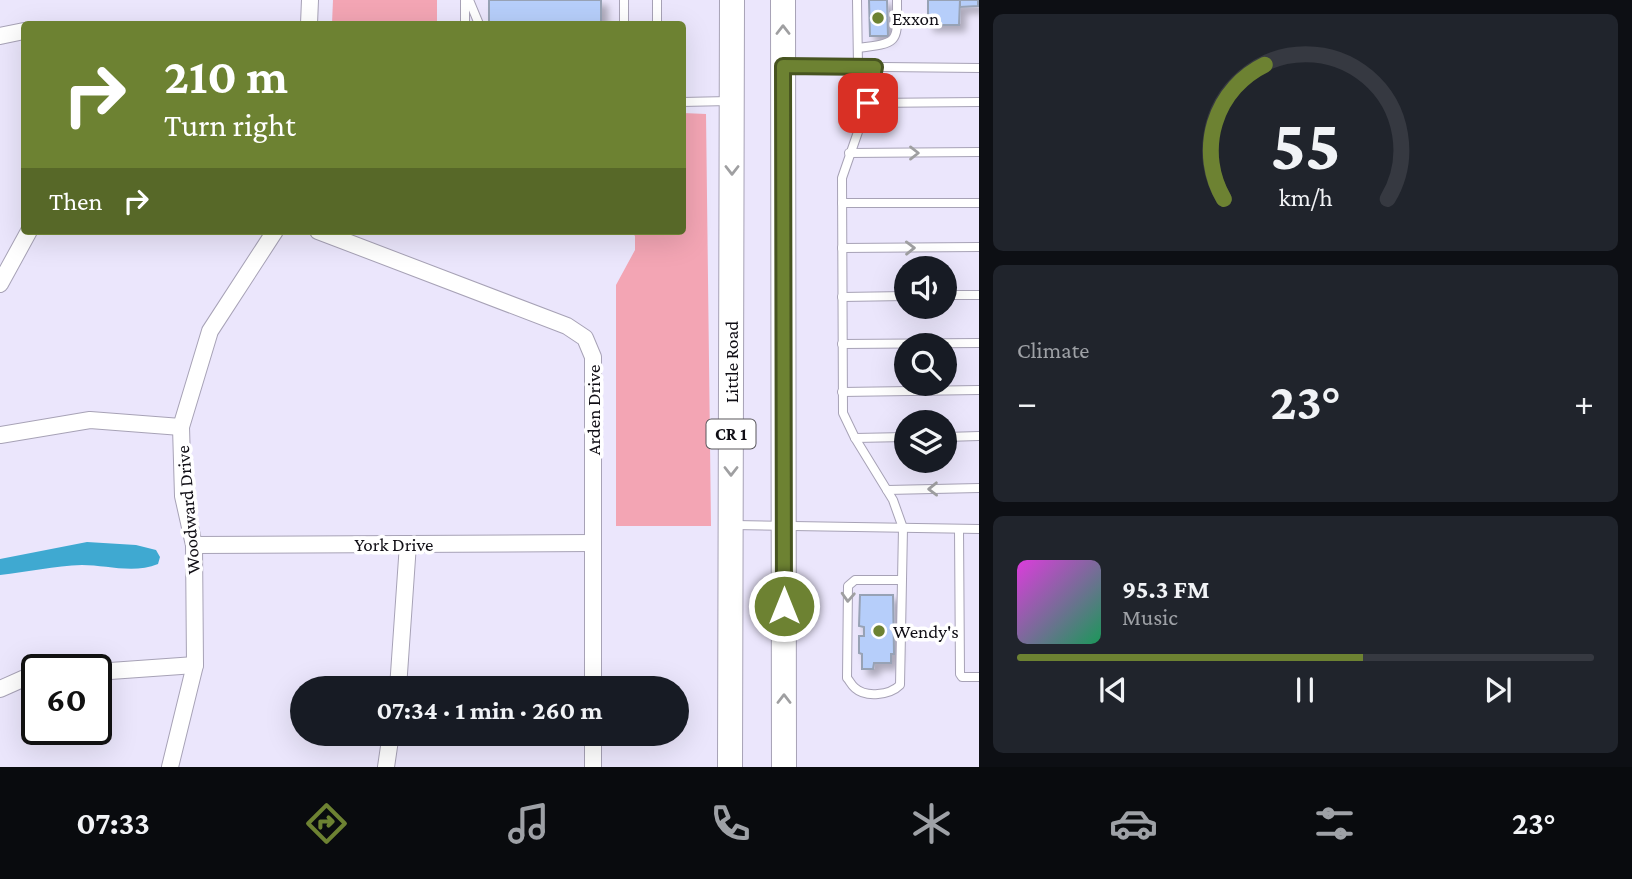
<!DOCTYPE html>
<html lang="en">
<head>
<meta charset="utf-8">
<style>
	body { margin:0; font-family:"Crimson Pro",serif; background:#20242c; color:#f1f3f6; height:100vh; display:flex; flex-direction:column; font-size:26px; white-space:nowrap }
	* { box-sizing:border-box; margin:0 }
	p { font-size:23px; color:#9ea1a6 }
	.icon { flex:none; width:38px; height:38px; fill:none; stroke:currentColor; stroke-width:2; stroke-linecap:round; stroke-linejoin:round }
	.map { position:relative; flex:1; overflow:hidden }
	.details { display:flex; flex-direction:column; gap:14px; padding:14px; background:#0d0f14; width:653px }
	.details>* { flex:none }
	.banner { position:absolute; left:21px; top:21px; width:665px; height:214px; border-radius:7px; box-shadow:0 7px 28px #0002; background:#6d8232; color:#fff; overflow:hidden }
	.buttons { position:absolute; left:894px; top:256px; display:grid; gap:14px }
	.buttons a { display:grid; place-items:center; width:63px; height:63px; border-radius:50%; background:#171b24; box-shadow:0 7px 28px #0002; font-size:35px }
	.speed { position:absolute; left:21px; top:654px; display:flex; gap:14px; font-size:35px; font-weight:700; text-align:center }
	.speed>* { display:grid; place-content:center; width:91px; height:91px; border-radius:50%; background:#171b24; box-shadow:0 7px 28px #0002; line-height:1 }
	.speed .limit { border:4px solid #111; border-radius:10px; background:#fff; color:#111 }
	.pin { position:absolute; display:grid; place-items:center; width:60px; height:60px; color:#fff; margin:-30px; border-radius:14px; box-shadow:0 4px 10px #0006 }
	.me { position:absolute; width:77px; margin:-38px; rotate:0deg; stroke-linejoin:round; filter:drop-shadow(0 0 5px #0008) }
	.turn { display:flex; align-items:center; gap:24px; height:147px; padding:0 28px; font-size:32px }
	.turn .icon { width:91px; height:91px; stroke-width:2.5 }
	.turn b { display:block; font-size:49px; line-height:60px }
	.then { display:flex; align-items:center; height:66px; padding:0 28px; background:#0003; gap:14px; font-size:26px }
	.big { font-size:52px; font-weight:700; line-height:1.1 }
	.details .widget { flex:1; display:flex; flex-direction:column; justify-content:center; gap:10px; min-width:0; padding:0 24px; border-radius:10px; background:#20242c }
	.details .dial { align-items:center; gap:0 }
	.dial svg { height:182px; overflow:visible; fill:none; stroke:#363941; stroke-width:7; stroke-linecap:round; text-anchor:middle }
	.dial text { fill:#f1f3f6; stroke:none }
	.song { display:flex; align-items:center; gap:21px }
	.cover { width:84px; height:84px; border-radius:10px; background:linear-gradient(135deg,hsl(300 70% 55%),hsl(150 70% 35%)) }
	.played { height:7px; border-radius:4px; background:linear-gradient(90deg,#6d8232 60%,#363941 60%) }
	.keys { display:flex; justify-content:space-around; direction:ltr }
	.heat { display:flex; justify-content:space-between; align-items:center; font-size:38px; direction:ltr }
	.trip { position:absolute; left:290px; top:676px; width:399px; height:70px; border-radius:35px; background:#171b24; box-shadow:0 7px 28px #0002; font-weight:700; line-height:70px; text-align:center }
	.tab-bar { display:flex; height:112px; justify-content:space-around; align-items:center; background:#090b0e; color:#9ea1a6 }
	.tab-bar .icon { width:49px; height:49px }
	.tab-bar .selected { color:#6d8232 }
	.tab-bar b { font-size:32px; color:#f1f3f6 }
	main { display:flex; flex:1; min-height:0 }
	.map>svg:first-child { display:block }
</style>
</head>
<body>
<main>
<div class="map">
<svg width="980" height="767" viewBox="0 0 980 767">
	<defs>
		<filter id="shadow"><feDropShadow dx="6" dy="6" stdDeviation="3.5" flood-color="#0004"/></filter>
	</defs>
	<rect width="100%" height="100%" fill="#ebe6fc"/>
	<g fill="#f3a5b4">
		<path d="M 333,0 L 437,0 L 437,24 L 332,24 Z"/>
		<path d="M 683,113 L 706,114 L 711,526 L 616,526 L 616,285 L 635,250 L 635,236 L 631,231 L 682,231 Z"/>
	</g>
	<path fill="#3fa9d1" d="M 87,542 L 136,545 L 156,550 L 160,557 L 158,564 C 134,574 106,565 82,565 C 55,566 27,572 0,575 L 0,559 Z"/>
	<g fill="#b6cefa" stroke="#97a2b5" stroke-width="2" filter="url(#shadow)">
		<rect x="489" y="0" width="112" height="24"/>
		<path d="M 869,0 L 887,0 L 888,36 L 870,36 Z"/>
		<path d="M 928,0 L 960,0 L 959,25 L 928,25 Z"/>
		<path d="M 960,0 L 978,0 L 978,6 L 960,7 Z"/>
		<path d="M 860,595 L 893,595 L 894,654 L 891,654 L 891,663 L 874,663 L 873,669 L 862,669 L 862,654 L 859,653 L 859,636 L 864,636 L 864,627 L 859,626 Z"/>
	</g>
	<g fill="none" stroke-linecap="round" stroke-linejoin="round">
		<defs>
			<g id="lane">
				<path d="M 469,0 L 479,24"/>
				<path d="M 624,0 L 624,24"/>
				<path d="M 657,0 L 657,24"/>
				<path d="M 857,0 L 858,66"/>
				<path d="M 465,24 L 465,0"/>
				<path d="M 858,48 C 901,43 897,42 897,0"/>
				<path d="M 786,66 L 980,68"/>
				<path d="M 875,67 L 868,103 L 842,178 L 843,413 L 855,438 L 893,500 L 903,528 L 900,685 C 890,695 866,698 855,688 C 851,685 850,681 847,678 L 848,586 L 855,580 L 902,580"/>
				<path d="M 682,102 L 729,101"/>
				<path d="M 868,103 L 980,102"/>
				<path d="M 849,153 L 980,152"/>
				<path d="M 842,203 L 980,203"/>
				<path d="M 842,248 L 980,247"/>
				<path d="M 945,295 L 980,295"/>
				<path d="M 842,297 L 906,296"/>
				<path d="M 842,344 L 980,343"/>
				<path d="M 842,392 L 980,390"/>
				<path d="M 945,437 L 980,436"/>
				<path d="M 855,438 L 906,437"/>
				<path d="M 887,490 L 980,488"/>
				<path d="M 734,525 L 980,529"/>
				<path d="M 959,529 L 960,674 L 962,677 L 980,677"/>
			</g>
			<g id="street">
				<path d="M 309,24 L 310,0"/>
				<path d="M 0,36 L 24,31"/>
				<path d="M 318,231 L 567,326 L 585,338 L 593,357 L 593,688"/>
				<path d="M 0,284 L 29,231"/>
				<path d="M 0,435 L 90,420 L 181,427"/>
				<path d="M 194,545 L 593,543"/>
				<path d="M 96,672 L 195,665"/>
				<path d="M 398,688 L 408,544"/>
				<path d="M 0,689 L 27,677 L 37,676"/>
				<path d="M 593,733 L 593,767"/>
				<path d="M 170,767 L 195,665 L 194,545 L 183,496 L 181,427 L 210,331 L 275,231"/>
				<path d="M 386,767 L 391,733"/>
			</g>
			<g id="primary">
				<path d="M 783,0 L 784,767"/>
				<path d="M 730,767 L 732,0"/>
			</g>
		</defs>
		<use href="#lane" stroke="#a7a2b6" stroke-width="10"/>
		<use href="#street" stroke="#a7a2b6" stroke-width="18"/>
		<use href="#primary" stroke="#a7a2b6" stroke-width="26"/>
		<use href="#lane" stroke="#fff" stroke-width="8"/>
		<use href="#street" stroke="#fff" stroke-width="16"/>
		<use href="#primary" stroke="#fff" stroke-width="24"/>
	</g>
	<defs><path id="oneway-chevron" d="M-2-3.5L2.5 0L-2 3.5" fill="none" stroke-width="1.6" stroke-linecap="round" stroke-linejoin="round" transform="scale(1.75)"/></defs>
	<g stroke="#9f9fa1">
		<use href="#oneway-chevron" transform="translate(783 30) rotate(-90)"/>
		<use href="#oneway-chevron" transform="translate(914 153)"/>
		<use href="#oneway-chevron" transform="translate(732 170) rotate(90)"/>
		<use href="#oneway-chevron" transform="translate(910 248) rotate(-1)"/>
		<use href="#oneway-chevron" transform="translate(731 471) rotate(90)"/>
		<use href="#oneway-chevron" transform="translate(933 489) rotate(179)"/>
		<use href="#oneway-chevron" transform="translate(848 597) rotate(93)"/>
		<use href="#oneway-chevron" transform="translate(784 699) rotate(-90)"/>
	</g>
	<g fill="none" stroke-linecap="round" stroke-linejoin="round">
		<defs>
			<path id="route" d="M 784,606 L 783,66 L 875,67 L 868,103"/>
		</defs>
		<use href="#route" stroke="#475420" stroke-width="18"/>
		<use href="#route" stroke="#6d8232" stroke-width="12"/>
	</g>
	<g fill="#6d8232" stroke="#fff" stroke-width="2.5">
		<circle cx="878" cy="18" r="7"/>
		<circle cx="879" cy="631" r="7"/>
	</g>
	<g text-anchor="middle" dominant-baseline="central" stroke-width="7" stroke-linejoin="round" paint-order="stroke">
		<rect fill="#fff" stroke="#58565b" stroke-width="2" x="706.5" y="419.5" width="49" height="29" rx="5"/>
		<g font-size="18" font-weight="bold" fill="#100e15">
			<text x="731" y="434">CR 1</text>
		</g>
		<g font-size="19" fill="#100e15" stroke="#fff" text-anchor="start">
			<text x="892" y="18">Exxon</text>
			<text x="893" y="631">Wendy's</text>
		</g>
		<g font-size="19" fill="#100e15" stroke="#fff">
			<text transform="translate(731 362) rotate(-90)">Little Road</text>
			<text transform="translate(593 410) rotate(-90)">Arden Drive</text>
			<text transform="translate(188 510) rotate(-95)">Woodward Drive</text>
			<text x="394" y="544">York Drive</text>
		</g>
	</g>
</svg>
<div class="buttons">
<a><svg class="icon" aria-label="sound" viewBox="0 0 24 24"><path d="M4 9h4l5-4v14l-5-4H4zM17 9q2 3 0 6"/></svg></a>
<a><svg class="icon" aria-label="search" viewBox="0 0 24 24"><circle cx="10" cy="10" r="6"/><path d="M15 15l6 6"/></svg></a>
<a><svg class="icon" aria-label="layers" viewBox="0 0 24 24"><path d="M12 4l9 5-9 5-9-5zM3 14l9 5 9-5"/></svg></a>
</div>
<div class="speed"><div class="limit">60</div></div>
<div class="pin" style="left:868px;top:103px;background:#d93025"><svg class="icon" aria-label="arrive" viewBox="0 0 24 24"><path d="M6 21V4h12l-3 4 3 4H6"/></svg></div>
<svg class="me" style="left:784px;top:606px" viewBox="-20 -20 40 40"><circle r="17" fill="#6d8232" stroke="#fff" stroke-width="3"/><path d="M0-11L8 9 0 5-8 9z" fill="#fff"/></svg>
<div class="trip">07:34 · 1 min · 260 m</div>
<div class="banner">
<div class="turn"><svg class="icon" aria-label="right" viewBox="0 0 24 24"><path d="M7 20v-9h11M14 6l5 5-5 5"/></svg><div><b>210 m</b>Turn right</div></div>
<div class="then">Then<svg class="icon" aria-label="right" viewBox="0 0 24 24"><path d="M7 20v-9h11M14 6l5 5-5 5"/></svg></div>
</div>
</div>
<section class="details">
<div class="widget dial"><svg viewBox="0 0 100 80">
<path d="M14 69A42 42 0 1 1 86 69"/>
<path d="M14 69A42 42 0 0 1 32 10" stroke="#6d8232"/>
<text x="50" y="56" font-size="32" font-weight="700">55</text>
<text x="50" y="72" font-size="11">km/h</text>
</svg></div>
<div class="widget"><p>Climate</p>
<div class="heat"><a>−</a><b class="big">23°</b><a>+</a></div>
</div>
<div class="widget">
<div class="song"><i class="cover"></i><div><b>95.3 FM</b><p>Music</p></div></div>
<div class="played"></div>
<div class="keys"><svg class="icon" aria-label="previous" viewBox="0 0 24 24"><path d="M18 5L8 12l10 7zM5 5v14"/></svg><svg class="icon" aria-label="pause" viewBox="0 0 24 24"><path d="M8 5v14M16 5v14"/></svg><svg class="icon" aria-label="next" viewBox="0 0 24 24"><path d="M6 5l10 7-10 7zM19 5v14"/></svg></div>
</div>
</section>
</main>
<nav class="tab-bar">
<b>07:33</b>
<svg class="icon selected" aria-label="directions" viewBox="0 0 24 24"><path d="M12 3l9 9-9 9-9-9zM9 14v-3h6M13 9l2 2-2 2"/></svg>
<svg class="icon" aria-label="music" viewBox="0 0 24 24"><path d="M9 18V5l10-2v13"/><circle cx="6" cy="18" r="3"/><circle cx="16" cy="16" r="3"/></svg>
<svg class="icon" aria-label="phone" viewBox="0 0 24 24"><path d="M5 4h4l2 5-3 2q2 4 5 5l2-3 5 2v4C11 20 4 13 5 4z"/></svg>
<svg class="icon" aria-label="climate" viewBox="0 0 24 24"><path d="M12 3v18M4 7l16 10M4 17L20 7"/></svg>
<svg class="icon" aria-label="car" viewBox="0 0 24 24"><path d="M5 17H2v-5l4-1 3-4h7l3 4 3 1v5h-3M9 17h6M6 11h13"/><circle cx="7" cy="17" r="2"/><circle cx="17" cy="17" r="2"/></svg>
<svg class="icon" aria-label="filters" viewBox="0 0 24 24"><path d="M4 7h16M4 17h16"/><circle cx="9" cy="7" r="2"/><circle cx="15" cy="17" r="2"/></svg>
<b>23°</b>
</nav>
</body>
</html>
